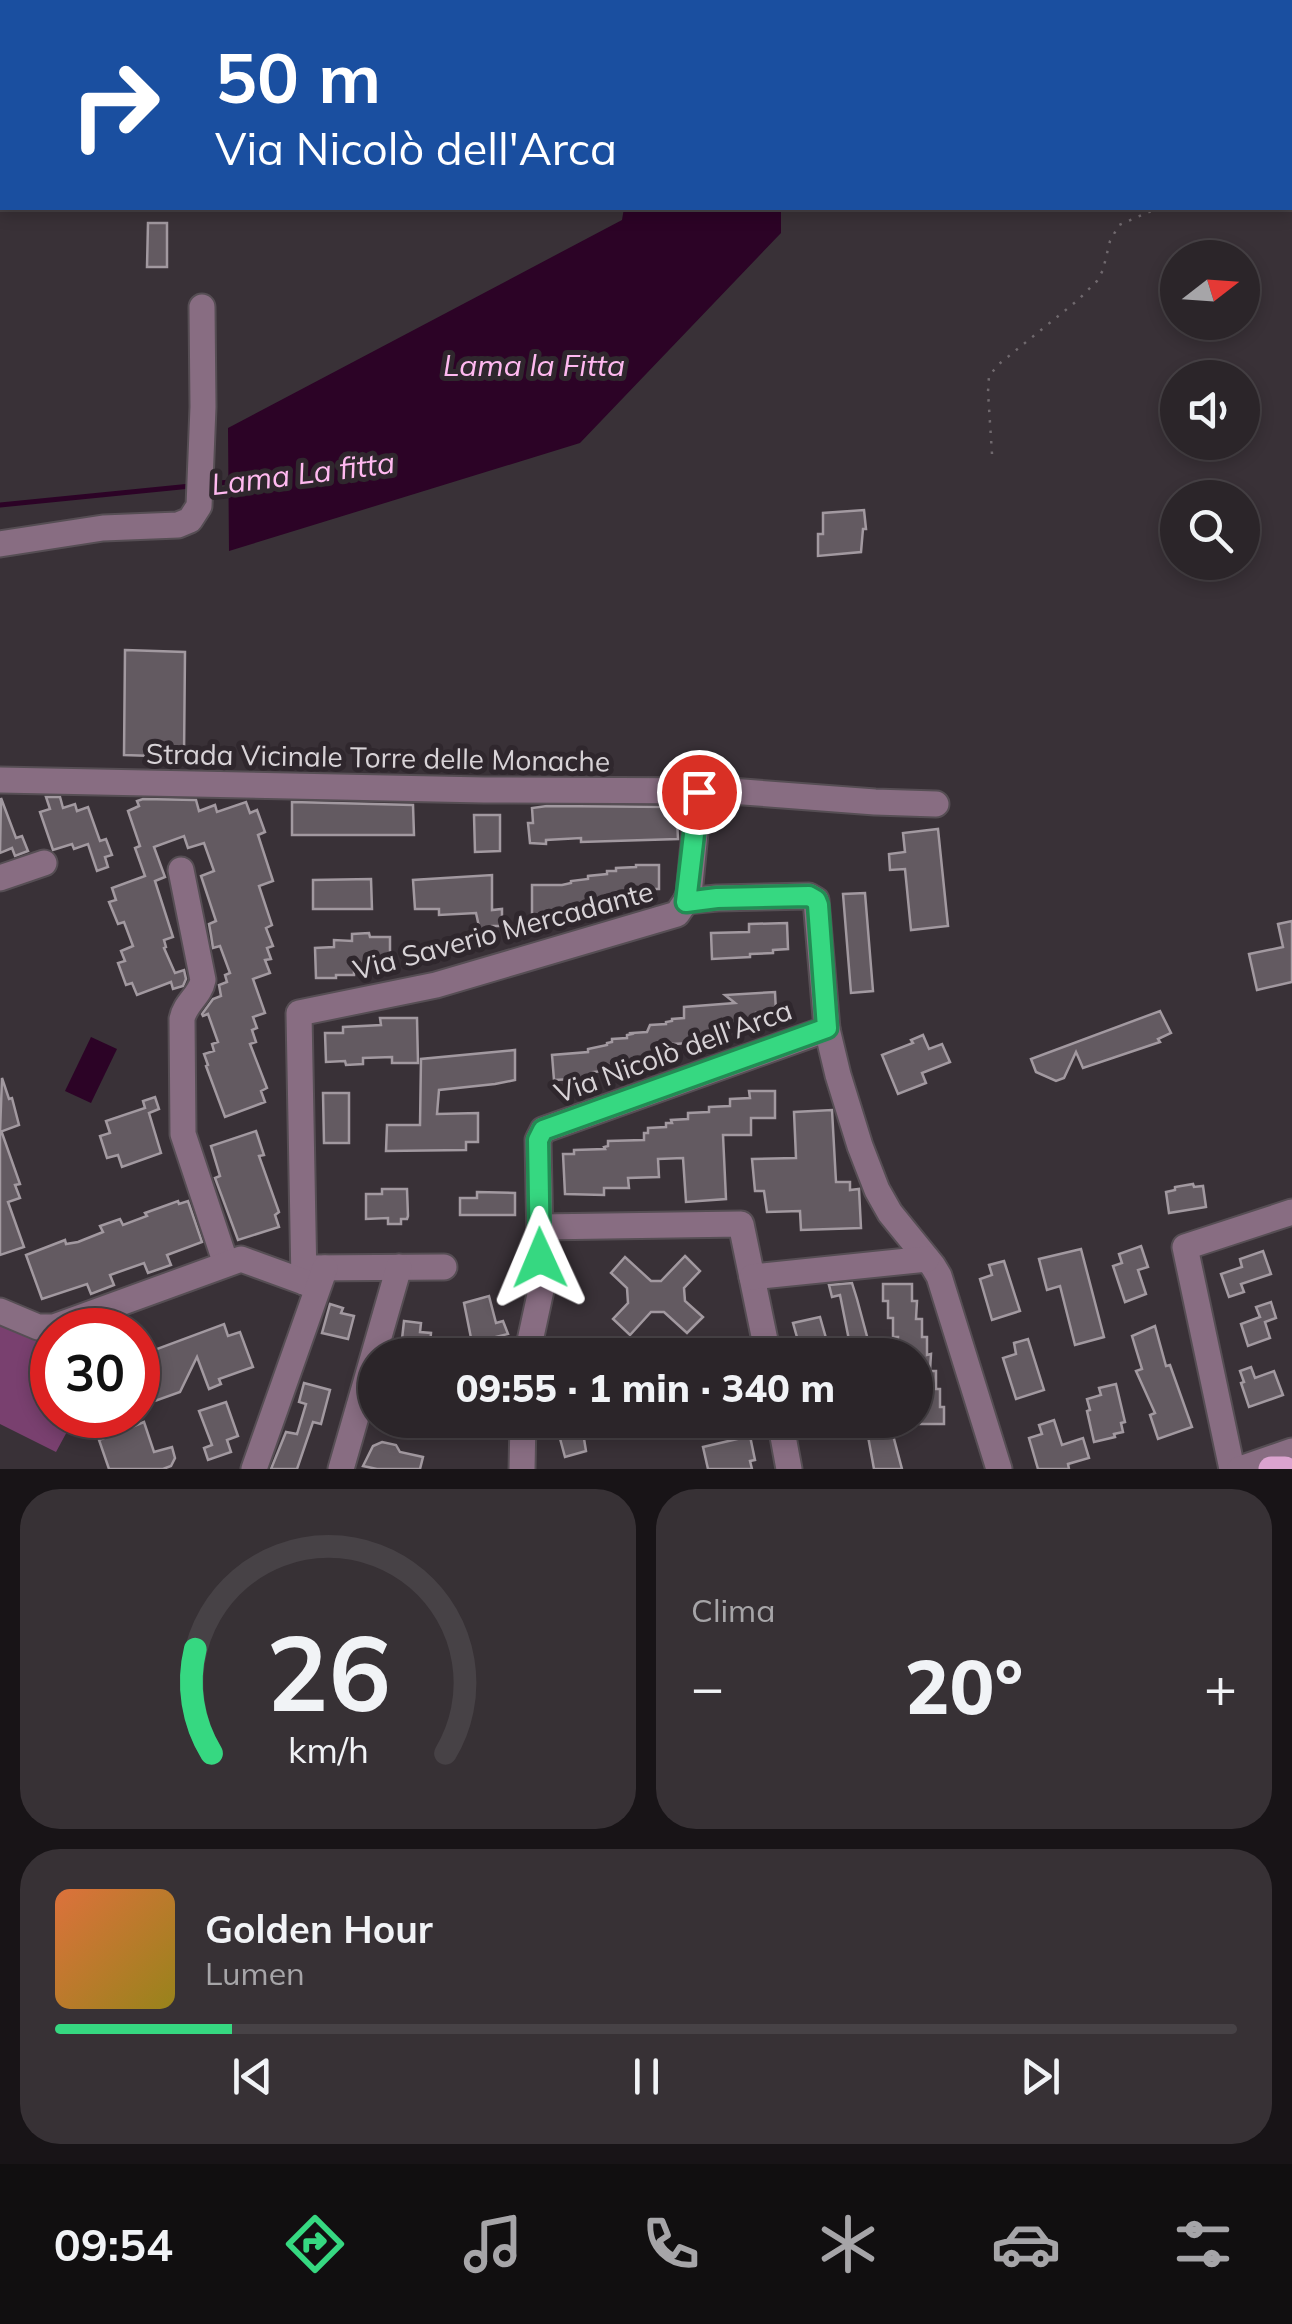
<!DOCTYPE html>
<html lang="it">
<head>
<meta charset="utf-8">
<style>
	body { margin:0; font-family:Mulish,sans-serif; background:#373135; color:#f1f3f6; height:100vh; display:flex; flex-direction:column; font-size:38px; white-space:nowrap }
	* { box-sizing:border-box; margin:0 }
	p { font-size:32px; color:#a6a5a8 }
	.icon { flex:none; width:55px; height:55px; fill:none; stroke:currentColor; stroke-width:2; stroke-linecap:round; stroke-linejoin:round }
	.map { position:relative; height:1469px; overflow:hidden }
	.sheet { display:flex; flex-direction:column; gap:20px; padding:20px; background:#181417; flex:1 }
	.sheet>* { flex:none }
	.hud { position:absolute; left:0px; top:0px; width:1292px; height:210px; box-shadow:0 5px 15px #0003,0 0 0 2px #474246; background:#1a4fa0; color:#fff; overflow:hidden }
	.needle { width:65px; rotate:73deg }
	.tools { position:absolute; left:1160px; top:240px; display:grid; gap:20px }
	.tools a { display:grid; place-items:center; width:100px; height:100px; border-radius:50%; background:#2b2529; box-shadow:0 5px 15px #0003,0 0 0 2px #474246; font-size:50px }
	.speed { position:absolute; left:30px; top:1308px; display:flex; gap:20px; font-size:50px; font-weight:700; text-align:center }
	.speed>* { display:grid; place-content:center; width:130px; height:130px; border-radius:50%; background:#2b2529; box-shadow:0 5px 15px #0003,0 0 0 2px #474246; line-height:1 }
	.speed .limit { border:15px solid #d22; background:#fff; color:#111 }
	.pin { position:absolute; display:grid; place-items:center; width:85px; height:85px; color:#fff; margin:-42px; border:5px solid #fff; border-radius:50%; box-shadow:0 2px 10px #0007 }
	.me { position:absolute; width:110px; margin:-55px; rotate:359deg; stroke-linejoin:round; filter:drop-shadow(0 0 8px #0008) }
	.turn { display:flex; align-items:center; gap:35px; height:210px; padding:0 50px; font-size:45px }
	.turn .icon { width:130px; height:130px; stroke-width:2.5 }
	.turn b { display:block; font-size:70px; line-height:85px }
	.big { font-size:75px; font-weight:800; line-height:1.1 }
	.sheet .card { flex:1; display:flex; flex-direction:column; justify-content:center; gap:15px; min-width:0; padding:0 35px; border-radius:40px; background:#373135 }
	.sheet .dial { align-items:center; gap:0 }
	.dial svg { height:260px; overflow:visible; fill:none; stroke:#474246; stroke-width:7; stroke-linecap:round; text-anchor:middle }
	.dial text { fill:#f1f3f6; stroke:none }
	.song { display:flex; align-items:center; gap:30px }
	.cover { width:120px; height:120px; border-radius:15px; background:linear-gradient(135deg,hsl(20 70% 55%),hsl(50 70% 35%)) }
	.played { height:10px; border-radius:5px; background:linear-gradient(90deg,#36d881 15%,#474246 15%) }
	.keys { display:flex; justify-content:space-around; direction:ltr }
	.heat { display:flex; justify-content:space-between; align-items:center; font-size:55px; direction:ltr }
	.sheet .tiles { flex:1; display:grid; gap:20px; grid-template-columns:1fr 1fr }
	.card:last-child { grid-column:span 2 }
	.trip { position:absolute; left:358px; top:1338px; width:575px; height:100px; border-radius:50px; background:#2b2529; box-shadow:0 5px 15px #0003,0 0 0 2px #474246; font-weight:800; line-height:100px; text-align:center }
	.dock { display:flex; height:160px; justify-content:space-around; align-items:center; background:#110f10; color:#a6a5a8 }
	.dock .icon { width:70px; height:70px }
	.dock .selected { color:#36d881 }
	.dock b { font-size:45px; color:#f1f3f6 }
	.map>svg:first-child { display:block }
</style>
</head>
<body>
<div class="map">
<svg width="1292" height="1469" viewBox="0 0 1292 1469">
	<rect width="100%" height="100%" fill="#393137"/>
	<path fill="#79406f" d="M 0,1320 L 52,1337 L 52,1415 L 76,1415 L 56,1452 L 0,1424 Z"/>
	<g fill="#2c0326">
		<path d="M 624,208 L 781,208 L 781,233 L 580,443 L 229,551 L 228,428 L 622,220 Z"/>
		<path d="M 91,1037 L 117,1049 L 91,1103 L 65,1091 Z"/>
	</g>
	<g fill="none" stroke-linecap="round" stroke-linejoin="round">
		<g stroke="#2c0326" stroke-width="5">
			<path d="M 207,484 L 231,482"/>
			<path d="M 0,505 L 191,486"/>
		</g>
	</g>
	<g fill="#635a61" stroke="#a299a0" stroke-width="2.5">
		<path d="M 148,223 L 167,223 L 167,267 L 147,267 Z"/>
		<path d="M 864,510 L 866,529 L 863,529 L 861,552 L 818,556 L 818,534 L 823,534 L 823,513 Z"/>
		<path d="M 125,650 L 185,652 L 184,757 L 124,755 Z"/>
		<path d="M 46,797 L 60,797 L 63,808 L 75,804 L 77,811 L 88,807 L 100,841 L 106,839 L 112,855 L 105,857 L 108,867 L 97,871 L 88,844 L 74,849 L 72,844 L 53,850 L 40,812 L 50,809 Z"/>
		<path d="M 1,798 L 16,838 L 22,836 L 28,851 L 15,856 L 12,848 L 0,853 Z"/>
		<path d="M 143,799 L 196,800 L 199,811 L 215,805 L 217,812 L 246,802 L 250,813 L 257,810 L 265,832 L 258,835 L 273,881 L 259,886 L 272,925 L 266,928 L 273,946 L 267,948 L 271,959 L 265,960 L 270,973 L 253,979 L 265,1013 L 253,1017 L 257,1028 L 252,1030 L 256,1042 L 250,1044 L 267,1088 L 261,1091 L 265,1102 L 225,1117 L 206,1066 L 208,1065 L 204,1054 L 214,1051 L 212,1044 L 218,1042 L 208,1014 L 203,1016 L 202,1014 L 213,999 L 221,996 L 219,985 L 227,982 L 225,975 L 230,973 L 220,946 L 213,948 L 211,935 L 209,924 L 216,921 L 201,876 L 214,871 L 204,843 L 188,848 L 184,836 L 154,847 L 165,877 L 155,881 L 173,937 L 164,940 L 166,947 L 164,948 L 175,973 L 184,970 L 186,979 L 183,986 L 173,989 L 171,982 L 137,995 L 132,983 L 126,985 L 118,963 L 125,961 L 121,951 L 133,946 L 124,922 L 118,924 L 109,902 L 116,900 L 112,888 L 145,876 L 135,848 L 140,846 L 128,811 L 139,806 L 137,801 Z"/>
		<path d="M 292,802 L 413,805 L 414,835 L 292,835 Z"/>
		<path d="M 547,806 L 673,807 L 674,819 L 677,819 L 678,839 L 581,842 L 581,838 L 546,840 L 546,844 L 530,843 L 528,823 L 533,823 L 532,808 Z"/>
		<path d="M 474,815 L 500,815 L 500,851 L 475,852 Z"/>
		<path d="M 938,829 L 948,926 L 911,930 L 905,869 L 890,870 L 889,854 L 905,852 L 903,833 Z"/>
		<path d="M 636,865 L 659,865 L 659,889 L 648,889 L 648,894 L 638,895 L 639,899 L 626,899 L 626,905 L 608,905 L 608,912 L 591,912 L 591,917 L 571,917 L 571,920 L 532,920 L 532,885 L 562,885 L 571,883 L 571,881 L 588,879 L 588,876 L 607,874 L 607,871 L 616,871 L 616,868 L 636,867 Z"/>
		<path d="M 492,875 L 492,910 L 502,909 L 502,926 L 492,926 L 490,929 L 480,931 L 476,913 L 439,915 L 439,909 L 415,909 L 413,880 Z"/>
		<path d="M 371,879 L 372,909 L 313,909 L 313,880 Z"/>
		<path d="M 865,893 L 873,991 L 851,993 L 843,894 Z"/>
		<path d="M 1292,921 L 1292,982 L 1257,990 L 1249,954 L 1283,947 L 1278,924 Z"/>
		<path d="M 787,923 L 788,949 L 773,950 L 773,953 L 750,954 L 750,957 L 712,959 L 711,933 L 749,932 L 749,924 Z"/>
		<path d="M 369,933 L 370,937 L 390,937 L 390,968 L 372,968 L 372,971 L 354,971 L 354,975 L 336,975 L 336,978 L 316,978 L 315,948 L 334,947 L 334,940 L 352,941 L 352,934 Z"/>
		<path d="M 775,992 L 776,1012 L 756,1013 L 756,1017 L 751,1017 L 752,1021 L 732,1022 L 732,1029 L 713,1030 L 713,1035 L 693,1037 L 693,1043 L 673,1044 L 674,1050 L 653,1051 L 653,1056 L 633,1058 L 633,1063 L 613,1065 L 613,1070 L 593,1072 L 594,1078 L 554,1080 L 552,1055 L 588,1052 L 588,1049 L 607,1045 L 607,1043 L 612,1042 L 612,1039 L 627,1038 L 627,1035 L 632,1034 L 631,1033 L 647,1032 L 650,1025 L 666,1024 L 666,1022 L 672,1021 L 672,1019 L 684,1018 L 684,1007 L 735,1003 L 725,995 Z"/>
		<path d="M 1160,1011 L 1171,1033 L 1158,1039 L 1160,1042 L 1083,1068 L 1076,1052 L 1064,1078 L 1056,1081 L 1036,1072 L 1031,1059 Z"/>
		<path d="M 380,1018 L 417,1018 L 418,1063 L 392,1063 L 392,1057 L 363,1058 L 363,1064 L 346,1065 L 345,1061 L 326,1062 L 325,1033 L 343,1033 L 343,1027 L 381,1025 Z"/>
		<path d="M 923,1035 L 929,1049 L 942,1044 L 950,1062 L 922,1073 L 926,1083 L 898,1094 L 882,1055 L 913,1043 L 911,1040 Z"/>
		<path d="M 515,1050 L 515,1080 L 495,1084 L 439,1090 L 437,1114 L 478,1113 L 478,1142 L 466,1142 L 466,1150 L 386,1151 L 387,1125 L 420,1125 L 421,1059 Z"/>
		<path d="M 2,1078 L 9,1099 L 12,1098 L 19,1125 L 0,1132 Z"/>
		<path d="M 749,1091 L 775,1091 L 775,1118 L 751,1118 L 751,1135 L 723,1135 L 726,1199 L 686,1202 L 683,1158 L 658,1159 L 659,1177 L 628,1178 L 629,1188 L 604,1188 L 604,1195 L 565,1194 L 563,1154 L 574,1154 L 574,1150 L 605,1149 L 604,1147 L 608,1146 L 608,1141 L 644,1140 L 644,1133 L 648,1133 L 648,1128 L 666,1127 L 666,1123 L 672,1123 L 671,1120 L 688,1119 L 688,1113 L 709,1112 L 709,1107 L 730,1106 L 730,1099 L 750,1098 Z"/>
		<path d="M 323,1093 L 349,1093 L 349,1143 L 324,1143 Z"/>
		<path d="M 155,1097 L 159,1109 L 149,1113 L 161,1153 L 122,1167 L 118,1155 L 107,1158 L 100,1136 L 110,1133 L 106,1121 L 145,1108 L 143,1101 Z"/>
		<path d="M 832,1110 L 836,1182 L 850,1182 L 850,1190 L 859,1189 L 861,1228 L 801,1230 L 800,1211 L 767,1212 L 764,1191 L 755,1191 L 752,1159 L 796,1158 L 794,1112 Z"/>
		<path d="M 256,1131 L 264,1155 L 259,1156 L 279,1212 L 275,1215 L 279,1227 L 238,1240 L 215,1178 L 220,1176 L 211,1146 Z"/>
		<path d="M 2,1133 L 20,1184 L 15,1185 L 20,1198 L 8,1202 L 24,1247 L 0,1255 L 0,1134 Z"/>
		<path d="M 1193,1184 L 1194,1187 L 1203,1186 L 1206,1207 L 1169,1213 L 1166,1192 L 1175,1190 L 1175,1187 Z"/>
		<path d="M 382,1189 L 407,1189 L 408,1216 L 407,1219 L 401,1219 L 401,1224 L 388,1224 L 388,1218 L 366,1219 L 366,1194 L 382,1194 Z"/>
		<path d="M 477,1192 L 515,1193 L 515,1215 L 460,1215 L 460,1198 L 477,1198 Z"/>
		<path d="M 178,1201 L 179,1204 L 188,1201 L 202,1242 L 167,1255 L 171,1265 L 148,1273 L 144,1263 L 110,1275 L 114,1285 L 91,1294 L 87,1284 L 42,1299 L 26,1255 L 65,1240 L 66,1244 L 78,1242 L 103,1232 L 100,1226 L 120,1219 L 123,1225 L 147,1216 L 145,1213 Z"/>
		<path d="M 1141,1246 L 1148,1267 L 1138,1270 L 1146,1294 L 1125,1302 L 1113,1266 L 1122,1263 L 1119,1254 Z"/>
		<path d="M 1081,1249 L 1104,1337 L 1075,1345 L 1060,1286 L 1047,1290 L 1039,1259 Z"/>
		<path d="M 1263,1251 L 1271,1274 L 1241,1284 L 1244,1292 L 1229,1297 L 1221,1274 L 1242,1267 L 1240,1259 Z"/>
		<path d="M 685,1256 L 700,1271 L 684,1288 L 685,1301 L 703,1317 L 687,1333 L 664,1312 L 651,1312 L 630,1335 L 613,1319 L 628,1303 L 627,1288 L 611,1273 L 625,1257 L 651,1281 L 661,1281 Z"/>
		<path d="M 1004,1261 L 1020,1311 L 992,1320 L 980,1279 L 992,1275 L 989,1265 Z"/>
		<path d="M 852,1283 L 857,1299 L 872,1355 L 852,1355 L 840,1295 L 832,1297 L 829,1285 Z"/>
		<path d="M 883,1284 L 912,1284 L 912,1301 L 917,1301 L 916,1319 L 922,1319 L 922,1337 L 927,1337 L 927,1355 L 931,1354 L 930,1371 L 936,1371 L 936,1389 L 940,1389 L 940,1407 L 944,1407 L 944,1424 L 916,1424 L 915,1355 L 897,1355 L 898,1337 L 893,1337 L 893,1318 L 888,1318 L 888,1301 L 883,1301 Z"/>
		<path d="M 489,1296 L 496,1323 L 503,1321 L 508,1334 L 472,1343 L 464,1303 Z"/>
		<path d="M 1271,1302 L 1276,1318 L 1265,1322 L 1270,1338 L 1248,1346 L 1241,1324 L 1260,1317 L 1256,1307 Z"/>
		<path d="M 330,1304 L 343,1308 L 341,1313 L 354,1316 L 348,1339 L 322,1333 Z"/>
		<path d="M 820,1317 L 826,1338 L 822,1339 L 826,1355 L 802,1355 L 793,1323 Z"/>
		<path d="M 404,1321 L 421,1323 L 420,1332 L 431,1333 L 429,1355 L 416,1353 L 416,1350 L 401,1348 Z"/>
		<path d="M 224,1324 L 228,1336 L 240,1332 L 253,1367 L 219,1379 L 221,1384 L 209,1389 L 197,1357 L 180,1392 L 138,1407 L 138,1356 Z"/>
		<path d="M 1155,1326 L 1166,1366 L 1170,1365 L 1192,1427 L 1158,1439 L 1150,1415 L 1155,1413 L 1136,1371 L 1142,1369 L 1132,1336 Z"/>
		<path d="M 1028,1339 L 1044,1390 L 1016,1399 L 1003,1358 L 1016,1354 L 1014,1343 Z"/>
		<path d="M 1251,1367 L 1255,1378 L 1274,1371 L 1283,1395 L 1249,1407 L 1241,1383 L 1244,1382 L 1240,1371 Z"/>
		<path d="M 304,1383 L 330,1390 L 321,1424 L 313,1422 L 297,1469 L 271,1469 L 286,1432 L 297,1434 L 306,1404 L 299,1402 Z"/>
		<path d="M 1116,1384 L 1125,1422 L 1121,1423 L 1123,1432 L 1114,1434 L 1115,1437 L 1094,1442 L 1087,1411 L 1090,1410 L 1087,1399 L 1101,1395 L 1099,1388 Z"/>
		<path d="M 226,1402 L 238,1436 L 227,1440 L 231,1452 L 208,1460 L 204,1448 L 212,1445 L 199,1411 Z"/>
		<path d="M 555,1420 L 581,1420 L 586,1451 L 565,1457 Z"/>
		<path d="M 626,1420 L 685,1420 L 686,1429 L 628,1435 Z"/>
		<path d="M 865,1420 L 889,1420 L 902,1469 L 874,1469 Z"/>
		<path d="M 1054,1420 L 1062,1445 L 1083,1438 L 1089,1458 L 1068,1464 L 1069,1469 L 1038,1469 L 1029,1438 L 1042,1434 L 1039,1425 Z"/>
		<path d="M 144,1422 L 154,1452 L 172,1447 L 175,1458 L 171,1466 L 163,1469 L 109,1469 L 99,1440 Z"/>
		<path d="M 750,1436 L 755,1460 L 750,1461 L 752,1469 L 708,1469 L 703,1447 Z"/>
		<path d="M 382,1442 L 396,1445 L 400,1452 L 423,1457 L 420,1469 L 377,1469 L 363,1466 L 373,1446 Z"/>
	</g>
	<g fill="none" stroke-linecap="round" stroke-linejoin="round">
		<defs>
			<g id="minor">
				<path d="M 0,88 L 2,87"/>
				<path d="M 0,544 L 103,528 L 178,525 L 190,520 L 199,506 L 203,407 L 202,307"/>
				<path d="M 0,780 L 484,790 L 730,791 L 875,802 L 936,804"/>
				<path d="M 181,870 L 203,980 C 200,996 185,1003 182,1019 L 183,1134 L 226,1264"/>
				<path d="M 0,878 L 44,863"/>
				<path d="M 686,901 L 717,898 L 809,896 L 816,900 L 827,1029 L 838,1075 L 860,1146 L 877,1190 L 890,1213 L 933,1266 L 939,1276 L 999,1469"/>
				<path d="M 540,1227 L 741,1224 L 768,1355"/>
				<path d="M 309,1268 L 444,1267"/>
				<path d="M 752,1277 L 927,1259"/>
				<path d="M 304,1282 L 299,1013 L 436,985 L 677,914 L 686,901 L 689,894 L 699,792"/>
				<path d="M 0,1311 L 38,1327 L 54,1327 L 241,1259 L 315,1286"/>
				<path d="M 527,1355 L 541,1290 L 538,1140 L 543,1130 L 827,1029"/>
				<path d="M 780,1420 L 789,1469"/>
				<path d="M 254,1469 L 325,1268"/>
				<path d="M 341,1469 L 399,1267"/>
				<path d="M 522,1469 L 523,1420"/>
				<path d="M 1232,1469 L 1185,1247 L 1292,1212"/>
				<path d="M 1240,1469 L 1292,1451"/>
			</g>
			<path id="major" d="M 1271,1469 L 1285,1469"/>
		</defs>
		<use href="#minor" stroke="#564e54" stroke-width="29"/>
		<use href="#major" stroke="#564e54" stroke-width="29"/>
		<g stroke="#70696e" stroke-width="2.5" stroke-dasharray="2.5 8" stroke-linecap="butt">
			<path d="M 1290,110 L 1292,108"/>
			<path d="M 992,454 L 988,392 L 989,376 L 999,364 L 1078,300 L 1097,281 L 1103,270 L 1110,241 L 1119,225 L 1158,208"/>
		</g>
		<use href="#minor" stroke="#886d82" stroke-width="25"/>
		<use href="#major" stroke="#dba3cf" stroke-width="25"/>
		<g stroke="#a59fa4" stroke-width="5">
			<path d="M 97,2 L 101,0"/>
			<path d="M 0,69 L 2,67"/>
		</g>
	</g>
	<g fill="none" stroke-linecap="round" stroke-linejoin="round">
		<defs>
			<path id="route" d="M 540,1258 L 538,1140 L 543,1130 L 827,1028 L 818,905 L 816,900 L 809,896 L 717,898 L 686,902 L 699,792"/>
		</defs>
		<use href="#route" stroke="#238c54" stroke-width="25"/>
		<use href="#route" stroke="#36d881" stroke-width="18"/>
	</g>
	<g text-anchor="middle" dominant-baseline="central" stroke-width="10" stroke-linejoin="round" paint-order="stroke">
		<g font-size="28" fill="#d8d3d7" stroke="#2f272d">
			<text transform="translate(378 757) rotate(1)">Strada Vicinale Torre delle Monache</text>
			<text transform="translate(503 930) rotate(-15)">Via Saverio Mercadante</text>
			<text transform="translate(673 1051) rotate(-20)">Via Nicolò dell'Arca</text>
		</g>
		<g font-size="30" font-style="italic" fill="#ffb9f0" stroke="#2f272d">
			<text x="534" y="365">Lama la Fitta</text>
			<text transform="translate(303 473) rotate(-7)">Lama La fitta</text>
		</g>
	</g>
</svg>
<div class="tools">
<a><svg class="needle" viewBox="-14 -14 28 28"><path d="M0-13l5 13h-10z" fill="#e53935"/><path d="M0 13l5-13h-10z" fill="#a6a5a8"/></svg></a>
<a><svg class="icon" aria-label="sound" viewBox="0 0 24 24"><path d="M4 9h4l5-4v14l-5-4H4zM17 9q2 3 0 6"/></svg></a>
<a><svg class="icon" aria-label="search" viewBox="0 0 24 24"><circle cx="10" cy="10" r="6"/><path d="M15 15l6 6"/></svg></a>
</div>
<div class="speed"><div class="limit">30</div></div>
<div class="pin" style="left:699px;top:792px;background:#d93025"><svg class="icon" aria-label="arrive" viewBox="0 0 24 24"><path d="M6 21V4h12l-3 4 3 4H6"/></svg></div>
<svg class="me" style="left:540px;top:1258px" viewBox="-20 -20 40 40"><path d="M0-17L14 15 0 8-14 15z" fill="#36d881" stroke="#fff" stroke-width="4"/></svg>
<div class="trip">09:55 · 1 min · 340 m</div>
<div class="hud">
<div class="turn"><svg class="icon" aria-label="right" viewBox="0 0 24 24"><path d="M7 20v-9h11M14 6l5 5-5 5"/></svg><div><b>50 m</b>Via Nicolò dell'Arca</div></div>
</div>
</div>
<section class="sheet">
<div class="tiles">
<div class="card dial"><svg viewBox="0 0 100 80">
<path d="M14 69A42 42 0 1 1 86 69"/>
<path d="M14 69A42 42 0 0 1 9 37" stroke="#36d881"/>
<text x="50" y="56" font-size="32" font-weight="700">26</text>
<text x="50" y="72" font-size="11">km/h</text>
</svg></div>
<div class="card"><p>Clima</p>
<div class="heat"><a>−</a><b class="big">20°</b><a>+</a></div>
</div>
<div class="card">
<div class="song"><i class="cover"></i><div><b>Golden Hour</b><p>Lumen</p></div></div>
<div class="played"></div>
<div class="keys"><svg class="icon" aria-label="previous" viewBox="0 0 24 24"><path d="M18 5L8 12l10 7zM5 5v14"/></svg><svg class="icon" aria-label="pause" viewBox="0 0 24 24"><path d="M8 5v14M16 5v14"/></svg><svg class="icon" aria-label="next" viewBox="0 0 24 24"><path d="M6 5l10 7-10 7zM19 5v14"/></svg></div>
</div>
</div>
</section>
<nav class="dock">
<b>09:54</b>
<svg class="icon selected" aria-label="directions" viewBox="0 0 24 24"><path d="M12 3l9 9-9 9-9-9zM9 14v-3h6M13 9l2 2-2 2"/></svg>
<svg class="icon" aria-label="music" viewBox="0 0 24 24"><path d="M9 18V5l10-2v13"/><circle cx="6" cy="18" r="3"/><circle cx="16" cy="16" r="3"/></svg>
<svg class="icon" aria-label="phone" viewBox="0 0 24 24"><path d="M5 4h4l2 5-3 2q2 4 5 5l2-3 5 2v4C11 20 4 13 5 4z"/></svg>
<svg class="icon" aria-label="climate" viewBox="0 0 24 24"><path d="M12 3v18M4 7l16 10M4 17L20 7"/></svg>
<svg class="icon" aria-label="car" viewBox="0 0 24 24"><path d="M5 17H2v-5l4-1 3-4h7l3 4 3 1v5h-3M9 17h6M6 11h13"/><circle cx="7" cy="17" r="2"/><circle cx="17" cy="17" r="2"/></svg>
<svg class="icon" aria-label="filters" viewBox="0 0 24 24"><path d="M4 7h16M4 17h16"/><circle cx="9" cy="7" r="2"/><circle cx="15" cy="17" r="2"/></svg>
</nav>
</body>
</html>
